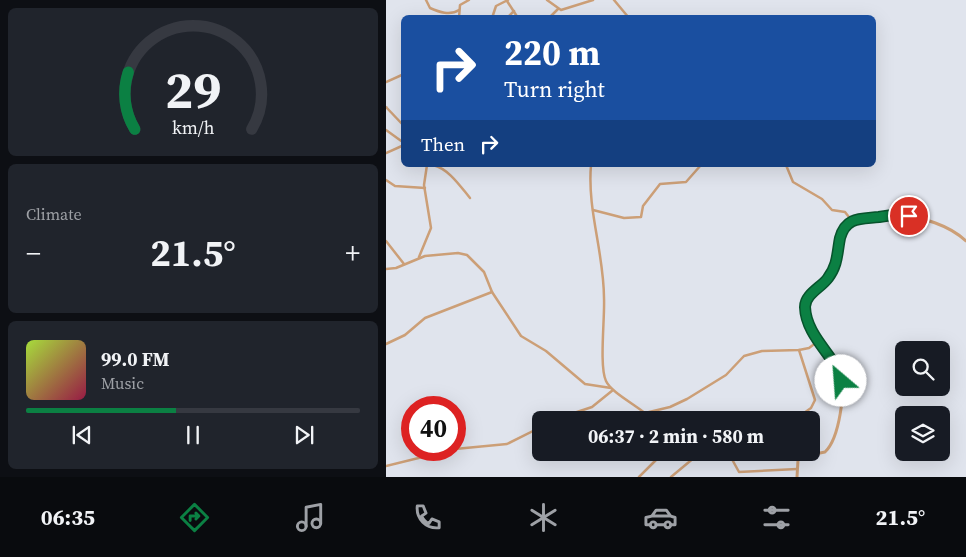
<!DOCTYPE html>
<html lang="en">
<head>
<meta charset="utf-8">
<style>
	body { margin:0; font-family:"Source Serif 4",serif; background:#20242c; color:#f1f3f6; height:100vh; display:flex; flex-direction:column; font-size:19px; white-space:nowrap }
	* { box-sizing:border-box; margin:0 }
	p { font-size:16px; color:#9ea1a6 }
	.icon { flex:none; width:28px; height:28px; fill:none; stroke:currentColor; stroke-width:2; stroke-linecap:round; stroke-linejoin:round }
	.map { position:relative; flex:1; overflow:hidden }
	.side { display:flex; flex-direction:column; gap:8px; padding:8px; background:#0d0f14; width:386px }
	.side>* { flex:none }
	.hud { position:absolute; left:15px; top:15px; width:475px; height:152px; border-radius:8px; box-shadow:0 5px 20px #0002; background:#1a4fa0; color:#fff; overflow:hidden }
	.fabs { position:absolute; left:509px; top:341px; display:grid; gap:10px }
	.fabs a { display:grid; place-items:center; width:55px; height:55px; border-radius:8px; background:#171b24; box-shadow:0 5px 20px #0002; font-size:25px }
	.speed { position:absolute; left:15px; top:396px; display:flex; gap:10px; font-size:25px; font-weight:700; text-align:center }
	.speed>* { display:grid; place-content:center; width:65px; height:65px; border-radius:50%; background:#171b24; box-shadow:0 5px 20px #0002; line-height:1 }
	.speed .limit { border:8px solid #d22; background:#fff; color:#111 }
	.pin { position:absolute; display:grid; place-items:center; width:42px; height:42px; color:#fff; margin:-21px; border:2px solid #fff; border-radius:50%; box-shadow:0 1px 5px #0007 }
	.me { position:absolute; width:55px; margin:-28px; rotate:333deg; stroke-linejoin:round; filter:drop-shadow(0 0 4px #0008) }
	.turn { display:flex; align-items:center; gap:18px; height:105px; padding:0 20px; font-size:22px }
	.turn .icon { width:65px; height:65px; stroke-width:2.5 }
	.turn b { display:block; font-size:35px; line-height:42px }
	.then { display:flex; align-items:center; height:48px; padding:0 20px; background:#0003; gap:10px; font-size:19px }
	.big { font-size:38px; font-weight:700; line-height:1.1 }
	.side .widget { flex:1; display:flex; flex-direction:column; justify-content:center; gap:8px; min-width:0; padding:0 18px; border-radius:8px; background:#20242c }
	.side .dial { align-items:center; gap:0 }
	.dial svg { height:130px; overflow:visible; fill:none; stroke:#363941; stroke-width:7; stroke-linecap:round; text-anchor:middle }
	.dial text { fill:#f1f3f6; stroke:none }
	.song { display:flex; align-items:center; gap:15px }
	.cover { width:60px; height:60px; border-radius:8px; background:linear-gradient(135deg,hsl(80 70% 55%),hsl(340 70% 35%)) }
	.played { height:5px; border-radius:2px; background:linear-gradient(90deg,#0b8043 45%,#363941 45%) }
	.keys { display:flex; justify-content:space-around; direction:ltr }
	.heat { display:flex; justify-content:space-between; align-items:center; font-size:28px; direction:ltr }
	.trip { position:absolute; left:146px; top:411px; width:288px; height:50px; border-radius:8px; background:#171b24; box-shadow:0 5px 20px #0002; font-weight:700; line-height:50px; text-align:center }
	.dock { display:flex; height:80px; justify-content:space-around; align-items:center; background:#090b0e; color:#9ea1a6 }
	.dock .icon { width:35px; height:35px }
	.dock .current { color:#0b8043 }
	.dock b { font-size:22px; color:#f1f3f6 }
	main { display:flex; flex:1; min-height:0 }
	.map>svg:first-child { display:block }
</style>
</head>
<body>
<main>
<section class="side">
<div class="widget dial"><svg viewBox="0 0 100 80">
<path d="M14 69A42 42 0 1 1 86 69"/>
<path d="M14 69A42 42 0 0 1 10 34" stroke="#0b8043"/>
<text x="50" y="56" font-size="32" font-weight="700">29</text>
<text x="50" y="72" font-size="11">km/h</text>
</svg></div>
<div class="widget"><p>Climate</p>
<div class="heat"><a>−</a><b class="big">21.5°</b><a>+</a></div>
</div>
<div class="widget">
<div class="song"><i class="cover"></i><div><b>99.0 FM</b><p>Music</p></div></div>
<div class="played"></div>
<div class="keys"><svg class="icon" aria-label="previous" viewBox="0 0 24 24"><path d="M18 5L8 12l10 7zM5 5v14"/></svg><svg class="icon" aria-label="pause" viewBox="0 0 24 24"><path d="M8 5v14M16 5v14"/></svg><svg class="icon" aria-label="next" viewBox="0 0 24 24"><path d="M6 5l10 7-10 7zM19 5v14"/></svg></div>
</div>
</section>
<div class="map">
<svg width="580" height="477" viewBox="0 0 580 477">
	<rect width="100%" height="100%" fill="#e0e4ed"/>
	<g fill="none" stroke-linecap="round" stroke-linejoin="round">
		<g stroke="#cc9f77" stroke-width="2.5">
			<path d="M 40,0 L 44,8 C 53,12 64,16 73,10"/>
			<path d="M 161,0 L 175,10 L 207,0"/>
			<path d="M 228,0 L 243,18"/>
			<path d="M 121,1 L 132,18"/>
			<path d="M 73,18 L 74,5 L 83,0"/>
			<path d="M 106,18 L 110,6 L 122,0"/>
			<path d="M 121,18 L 128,11"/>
			<path d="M 163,18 L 172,9"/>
			<path d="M 0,82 L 18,74"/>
			<path d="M 0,107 L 18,126"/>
			<path d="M 0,130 L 18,143"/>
			<path d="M 0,153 L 18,145"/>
			<path d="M 47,165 C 63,169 74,186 84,198"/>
			<path d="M 205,165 C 201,210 218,253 218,298 C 219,318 213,366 220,381 C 226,394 255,407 267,420"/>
			<path d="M 400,165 L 407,182 L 436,199 L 446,210 L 459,212 L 466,221"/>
			<path d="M 0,180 L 9,186 L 39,188"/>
			<path d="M 207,210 L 238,218 L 255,217 L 257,206 L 274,184 L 300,182 L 315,165"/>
			<path d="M 0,241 L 18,264"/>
			<path d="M 33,257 L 45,228 L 38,185 L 41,165"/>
			<path d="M 0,269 L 10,268 L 39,256 L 72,253 L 81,255 L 98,272 L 106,292 L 135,336 L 160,351 L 199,384 L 225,388"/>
			<path d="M 0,344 L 19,335 L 39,318 L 106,292"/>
			<path d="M 259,413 L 284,407 L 301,399 L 340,375 L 358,356 L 376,351 L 413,350 L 423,348 L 431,342"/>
			<path d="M 167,420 L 206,407 L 227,390"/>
			<path d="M 408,420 L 425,408 L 429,400 L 413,350"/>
			<path d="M 69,449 L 121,444 L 155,427"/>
			<path d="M 342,452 L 353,472 L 411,469"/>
			<path d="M 406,452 L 414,459"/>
			<path d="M 0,466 L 65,450"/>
			<path d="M 253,477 L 270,460 L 273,452"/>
			<path d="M 285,477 L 315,452"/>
		</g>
		<path stroke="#cc9f77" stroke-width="3" d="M 411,477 L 412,460 L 419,456 L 439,452 C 453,439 461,389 453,372 C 442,350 423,335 420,309 C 418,293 438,285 445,273 C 455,257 450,234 465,221 C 471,216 505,214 513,215 C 536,217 563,225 580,241"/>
	</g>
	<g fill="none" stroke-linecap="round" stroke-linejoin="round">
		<defs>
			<path id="route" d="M 455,381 C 453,359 420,338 419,307 C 419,294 436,287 442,278 C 452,265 451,253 454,238 C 460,216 476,219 493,217 C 504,215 512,214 523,216"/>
		</defs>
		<use href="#route" stroke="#07532c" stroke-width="12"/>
		<use href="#route" stroke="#0b8043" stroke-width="9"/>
	</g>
</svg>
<div class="fabs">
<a><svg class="icon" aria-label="search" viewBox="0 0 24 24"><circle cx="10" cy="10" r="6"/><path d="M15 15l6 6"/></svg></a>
<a><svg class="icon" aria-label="layers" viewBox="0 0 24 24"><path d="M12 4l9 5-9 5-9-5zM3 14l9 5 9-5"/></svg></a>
</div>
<div class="speed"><div class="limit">40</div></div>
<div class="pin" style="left:523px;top:216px;background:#d93025"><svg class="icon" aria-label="arrive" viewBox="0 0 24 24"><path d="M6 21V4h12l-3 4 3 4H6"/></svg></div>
<svg class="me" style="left:455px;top:381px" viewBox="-20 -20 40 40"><circle r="19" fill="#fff"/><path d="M0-13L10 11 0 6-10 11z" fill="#0b8043"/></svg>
<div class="trip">06:37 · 2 min · 580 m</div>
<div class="hud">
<div class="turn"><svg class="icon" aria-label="right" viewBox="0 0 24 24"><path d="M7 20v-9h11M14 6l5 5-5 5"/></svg><div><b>220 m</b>Turn right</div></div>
<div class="then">Then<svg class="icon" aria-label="right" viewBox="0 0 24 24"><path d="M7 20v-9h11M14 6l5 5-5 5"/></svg></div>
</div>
</div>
</main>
<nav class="dock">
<b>06:35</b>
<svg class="icon current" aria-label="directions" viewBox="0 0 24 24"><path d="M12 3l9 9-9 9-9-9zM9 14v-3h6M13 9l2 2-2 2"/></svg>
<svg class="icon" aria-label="music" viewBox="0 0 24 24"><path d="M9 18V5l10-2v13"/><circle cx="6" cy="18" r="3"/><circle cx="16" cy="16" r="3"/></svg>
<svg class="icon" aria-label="phone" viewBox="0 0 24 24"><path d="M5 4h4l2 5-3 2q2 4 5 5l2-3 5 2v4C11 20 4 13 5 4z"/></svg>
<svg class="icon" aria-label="climate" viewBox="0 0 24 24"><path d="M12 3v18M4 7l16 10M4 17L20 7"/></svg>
<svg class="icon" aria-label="car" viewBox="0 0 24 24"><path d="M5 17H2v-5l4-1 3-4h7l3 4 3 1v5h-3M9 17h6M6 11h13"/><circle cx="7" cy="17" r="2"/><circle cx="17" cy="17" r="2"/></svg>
<svg class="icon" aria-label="filters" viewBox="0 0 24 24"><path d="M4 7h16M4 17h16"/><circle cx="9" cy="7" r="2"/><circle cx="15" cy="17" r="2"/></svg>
<b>21.5°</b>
</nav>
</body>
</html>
